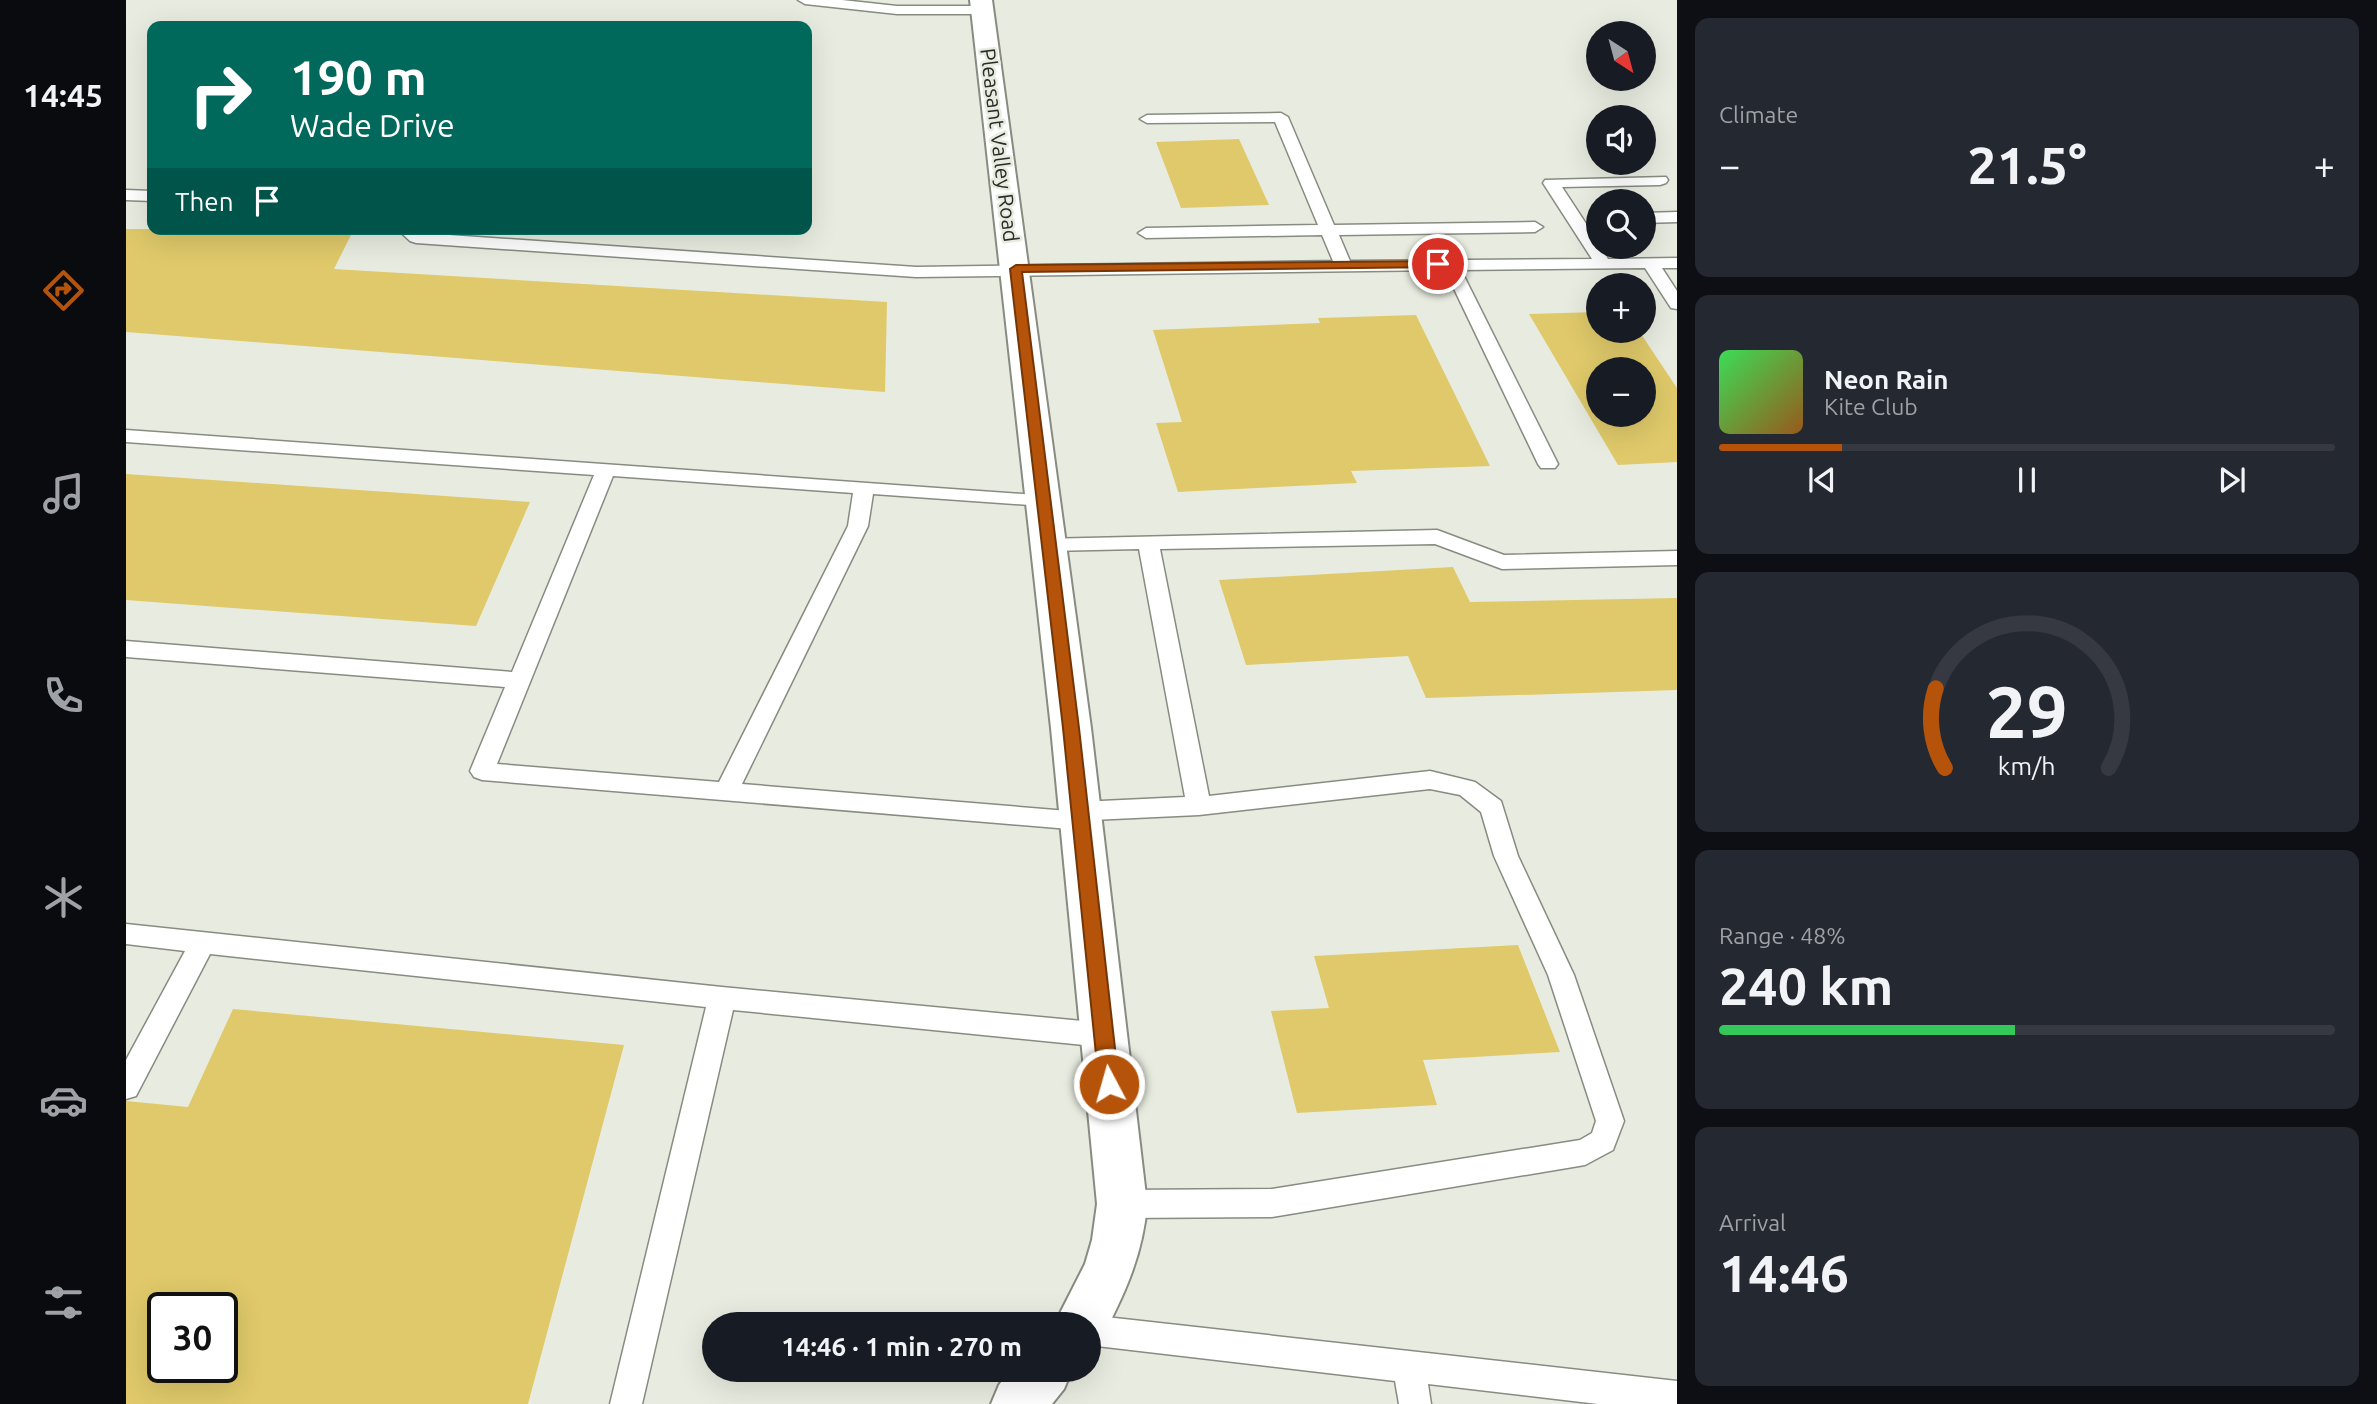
<!DOCTYPE html>
<html lang="en">
<head>
<meta charset="utf-8">
<style>
	body { margin:0; font-family:Ubuntu,sans-serif; background:#242831; color:#f1f3f6; height:100vh; display:flex; flex-direction:column; font-size:26px; white-space:nowrap }
	* { box-sizing:border-box; margin:0 }
	p { font-size:23px; color:#9ea1a6 }
	.icon { flex:none; width:38px; height:38px; fill:none; stroke:currentColor; stroke-width:2; stroke-linecap:round; stroke-linejoin:round }
	.map { position:relative; flex:1; overflow:hidden }
	.panel { display:flex; flex-direction:column; gap:18px; padding:18px; background:#0d0f14; width:700px }
	.panel>* { flex:none }
	.top-card { position:absolute; left:21px; top:21px; width:665px; height:214px; border-radius:14px; box-shadow:0 7px 28px #0002; background:#00695c; color:#fff; overflow:hidden }
	.needle { width:46px; rotate:144deg }
	.tools { position:absolute; left:1460px; top:21px; display:grid; gap:14px }
	.tools a { display:grid; place-items:center; width:70px; height:70px; border-radius:50%; background:#171b24; box-shadow:0 7px 28px #0002; font-size:35px }
	.speed { position:absolute; left:21px; top:1292px; display:flex; gap:14px; font-size:35px; font-weight:700; text-align:center }
	.speed>* { display:grid; place-content:center; width:91px; height:91px; border-radius:50%; background:#171b24; box-shadow:0 7px 28px #0002; line-height:1 }
	.speed .limit { border:4px solid #111; border-radius:10px; background:#fff; color:#111 }
	.pin { position:absolute; display:grid; place-items:center; width:60px; height:60px; color:#fff; margin:-30px; border:4px solid #fff; border-radius:50%; box-shadow:0 2px 7px #0007 }
	.me { position:absolute; width:77px; margin:-38px; rotate:354deg; stroke-linejoin:round; filter:drop-shadow(0 0 5px #0008) }
	.turn { display:flex; align-items:center; gap:24px; height:147px; padding:0 28px; font-size:32px }
	.turn .icon { width:91px; height:91px; stroke-width:2.5 }
	.turn b { display:block; font-size:49px; line-height:60px }
	.then { display:flex; align-items:center; height:66px; padding:0 28px; background:#0003; gap:14px; font-size:26px }
	.big { font-size:52px; font-weight:700; line-height:1.1 }
	.panel .widget { flex:1; display:flex; flex-direction:column; justify-content:center; gap:10px; min-width:0; padding:0 24px; border-radius:14px; background:#242831 }
	.panel .dial { align-items:center; gap:0 }
	.dial svg { height:182px; overflow:visible; fill:none; stroke:#363941; stroke-width:7; stroke-linecap:round; text-anchor:middle }
	.dial text { fill:#f1f3f6; stroke:none }
	.song { display:flex; align-items:center; gap:21px }
	.cover { width:84px; height:84px; border-radius:10px; background:linear-gradient(135deg,hsl(130 70% 55%),hsl(30 70% 35%)) }
	.played { height:7px; border-radius:4px; background:linear-gradient(90deg,#b45309 20%,#363941 20%) }
	.keys { display:flex; justify-content:space-around; direction:ltr }
	.heat { display:flex; justify-content:space-between; align-items:center; font-size:38px; direction:ltr }
	.charge { height:10px; border-radius:5px; background:linear-gradient(90deg,#34c759 48%,#363941 0) }
	.trip { position:absolute; left:576px; top:1312px; width:399px; height:70px; border-radius:35px; background:#171b24; box-shadow:0 7px 28px #0002; font-weight:700; line-height:70px; text-align:center }
	main { display:flex; flex:1; min-height:0 }
	.menu { display:flex; flex-direction:column; width:126px; justify-content:space-around; align-items:center; background:#090b0e; color:#9ea1a6 }
	.menu .icon { width:49px; height:49px }
	.menu .on { color:#b45309 }
	.menu b { font-size:32px; color:#f1f3f6 }
	.map>svg:first-child { display:block }
</style>
</head>
<body>
<main>
<nav class="menu">
<b>14:45</b>
<svg class="icon on" aria-label="directions" viewBox="0 0 24 24"><path d="M12 3l9 9-9 9-9-9zM9 14v-3h6M13 9l2 2-2 2"/></svg>
<svg class="icon" aria-label="music" viewBox="0 0 24 24"><path d="M9 18V5l10-2v13"/><circle cx="6" cy="18" r="3"/><circle cx="16" cy="16" r="3"/></svg>
<svg class="icon" aria-label="phone" viewBox="0 0 24 24"><path d="M5 4h4l2 5-3 2q2 4 5 5l2-3 5 2v4C11 20 4 13 5 4z"/></svg>
<svg class="icon" aria-label="climate" viewBox="0 0 24 24"><path d="M12 3v18M4 7l16 10M4 17L20 7"/></svg>
<svg class="icon" aria-label="car" viewBox="0 0 24 24"><path d="M5 17H2v-5l4-1 3-4h7l3 4 3 1v5h-3M9 17h6M6 11h13"/><circle cx="7" cy="17" r="2"/><circle cx="17" cy="17" r="2"/></svg>
<svg class="icon" aria-label="filters" viewBox="0 0 24 24"><path d="M4 7h16M4 17h16"/><circle cx="9" cy="7" r="2"/><circle cx="15" cy="17" r="2"/></svg>
</nav>
<div class="map">
<svg width="1551" height="1404" viewBox="0 0 1551 1404">
	<rect width="100%" height="100%" fill="#e8ece0"/>
	<g fill="#dfc96a" fill-rule="evenodd">
		<path d="M 1113,139 L 1143,205 L 1055,208 L 1030,142 Z"/>
		<path d="M 0,229 L 228,229 L 208,269 L 761,302 L 759,392 L 0,332 Z"/>
		<path d="M 1472,312 L 1472,331 L 1513,331 L 1551,388 L 1551,462 L 1492,465 L 1403,314 ZM 1472,369 L 1517,369 L 1517,415 L 1472,415 Z"/>
		<path d="M 1290,315 L 1364,466 L 1225,471 L 1231,483 L 1052,492 L 1030,423 L 1056,422 L 1027,330 L 1194,323 L 1192,318 Z"/>
		<path d="M 0,474 L 404,502 L 350,626 L 0,600 Z"/>
		<path d="M 1327,567 L 1344,602 L 1551,598 L 1551,690 L 1300,698 L 1282,656 L 1120,665 L 1093,580 Z"/>
		<path d="M 1392,945 L 1434,1052 L 1297,1060 L 1311,1105 L 1171,1113 L 1145,1011 L 1203,1008 L 1188,956 Z"/>
		<path d="M 107,1009 L 498,1045 L 402,1404 L 0,1404 L 0,1101 L 62,1107 ZM 37,1307 L 96,1307 L 96,1367 L 37,1367 Z"/>
	</g>
	<g fill="none" stroke-linecap="round" stroke-linejoin="round">
		<defs>
			<g id="service">
				<path d="M 672,0 L 716,0 L 771,6 L 857,6 L 864,10 L 857,14 L 771,14 L 679,4 Z"/>
				<path d="M 1155,113 L 1162,117 L 1208,225 L 1409,222 L 1417,227 L 1409,232 L 1213,235 L 1224,261 L 1466,259 L 1417,183 L 1419,180 L 1540,177 L 1542,180 L 1540,183 L 1534,185 L 1436,187 L 1472,242 L 1472,247 L 1475,247 L 1482,259 L 1551,258 L 1551,268 L 1536,268 L 1551,291 L 1551,309 L 1545,308 L 1519,268 L 1335,270 L 1432,464 L 1429,468 L 1415,468 L 1412,464 L 1319,270 L 790,277 L 290,243 L 284,241 L 271,229 L 289,229 L 294,233 L 790,267 L 1207,261 L 1196,235 L 1020,238 L 1012,233 L 1020,228 L 1192,225 L 1149,122 L 1021,123 L 1014,119 L 1021,115 Z"/>
				<path d="M 0,190 L 26,191 L 26,201 L 0,200 Z"/>
				<path d="M 1551,212 L 1551,222 L 1517,223 L 1517,213 Z"/>
				<path d="M 0,430 L 924,496 L 927,500 L 924,504 L 917,506 L 747,494 L 742,526 L 616,784 L 942,811 L 945,805 L 954,802 L 1059,797 L 1013,549 L 923,551 L 916,549 L 913,544 L 916,539 L 1311,530 L 1378,555 L 1551,551 L 1551,565 L 1376,569 L 1309,544 L 1034,549 L 1083,796 L 1304,771 L 1349,782 L 1375,801 L 1392,856 L 1448,975 L 1498,1121 L 1487,1150 L 1459,1165 L 1146,1217 L 996,1218 L 986,1214 L 981,1204 L 986,1194 L 996,1190 L 1146,1189 L 1454,1140 L 1466,1133 L 1470,1121 L 1422,975 L 1368,856 L 1355,812 L 1334,795 L 1304,789 L 1073,815 L 966,820 L 964,828 L 955,830 L 356,780 L 348,777 L 344,771 L 379,687 L 0,657 L 0,641 L 386,672 L 468,475 L 0,442 ZM 487,476 L 727,493 L 722,526 L 593,782 L 371,764 Z"/>
				<path d="M 0,924 L 596,987 L 978,1023 L 988,1027 L 992,1035 L 988,1043 L 978,1047 L 607,1010 L 516,1404 L 484,1404 L 580,1007 L 84,954 L 10,1096 L 0,1099 L 0,1060 L 59,951 L 0,944 Z"/>
				<path d="M 962,1315 L 1551,1381 L 1551,1404 L 1472,1404 L 1302,1384 L 1305,1404 L 1273,1404 L 1269,1381 L 962,1345 L 962,1325 L 949,1325 L 951,1319 Z"/>
			</g>
			<g id="minor">
				<path d="M 844,0 L 866,0 L 965,728 L 1021,1204 C 1017,1256 997,1298 973,1343 L 962,1347 L 962,1325 L 928,1325 L 959,1264 L 966,1240 L 971,1204 L 925,728 Z"/>
				<path d="M 884,1370 L 946,1370 L 938,1389 L 926,1404 L 865,1404 L 873,1385 Z"/>
			</g>
		</defs>
		<use href="#service" stroke="#878b80" stroke-width="3"/>
		<use href="#minor" stroke="#878b80" stroke-width="4"/>
		<use href="#service" fill="#fff" fill-rule="evenodd"/>
		<use href="#minor" fill="#fff" fill-rule="evenodd"/>
	</g>
	<path fill="#b45309" stroke="#753606" stroke-width="2" d="M 1312,261 L 1316,262 L 1316,267 L 896,272 L 953,728 L 993,1084 L 990,1090 L 983,1092 L 976,1090 L 973,1084 L 937,728 L 884,269 L 890,265 Z"/>
	<g text-anchor="middle" dominant-baseline="central" stroke-width="5" stroke-linejoin="round" paint-order="stroke">
		<g font-size="21" fill="#2a2b27" stroke="#e8ece0">
			<text transform="translate(874 145) rotate(83)">Pleasant Valley Road</text>
		</g>
	</g>
</svg>
<div class="tools">
<a><svg class="needle" viewBox="-14 -14 28 28"><path d="M0-13l5 13h-10z" fill="#e53935"/><path d="M0 13l5-13h-10z" fill="#9ea1a6"/></svg></a>
<a><svg class="icon" aria-label="sound" viewBox="0 0 24 24"><path d="M4 9h4l5-4v14l-5-4H4zM17 9q2 3 0 6"/></svg></a>
<a><svg class="icon" aria-label="search" viewBox="0 0 24 24"><circle cx="10" cy="10" r="6"/><path d="M15 15l6 6"/></svg></a>
<a>+</a>
<a>−</a>
</div>
<div class="speed"><div class="limit">30</div></div>
<div class="pin" style="left:1312px;top:264px;background:#d93025"><svg class="icon" aria-label="arrive" viewBox="0 0 24 24"><path d="M6 21V4h12l-3 4 3 4H6"/></svg></div>
<svg class="me" style="left:983px;top:1084px" viewBox="-20 -20 40 40"><circle r="17" fill="#b45309" stroke="#fff" stroke-width="3"/><path d="M0-11L8 9 0 5-8 9z" fill="#fff"/></svg>
<div class="trip">14:46 · 1 min · 270 m</div>
<div class="top-card">
<div class="turn"><svg class="icon" aria-label="right" viewBox="0 0 24 24"><path d="M7 20v-9h11M14 6l5 5-5 5"/></svg><div><b>190 m</b>Wade Drive</div></div>
<div class="then">Then<svg class="icon" aria-label="arrive" viewBox="0 0 24 24"><path d="M6 21V4h12l-3 4 3 4H6"/></svg></div>
</div>
</div>
<section class="panel">
<div class="widget"><p>Climate</p>
<div class="heat"><a>−</a><b class="big">21.5°</b><a>+</a></div>
</div>
<div class="widget">
<div class="song"><i class="cover"></i><div><b>Neon Rain</b><p>Kite Club</p></div></div>
<div class="played"></div>
<div class="keys"><svg class="icon" aria-label="previous" viewBox="0 0 24 24"><path d="M18 5L8 12l10 7zM5 5v14"/></svg><svg class="icon" aria-label="pause" viewBox="0 0 24 24"><path d="M8 5v14M16 5v14"/></svg><svg class="icon" aria-label="next" viewBox="0 0 24 24"><path d="M6 5l10 7-10 7zM19 5v14"/></svg></div>
</div>
<div class="widget dial"><svg viewBox="0 0 100 80">
<path d="M14 69A42 42 0 1 1 86 69"/>
<path d="M14 69A42 42 0 0 1 10 34" stroke="#b45309"/>
<text x="50" y="56" font-size="32" font-weight="700">29</text>
<text x="50" y="72" font-size="11">km/h</text>
</svg></div>
<div class="widget"><p>Range · 48%</p><b class="big">240 km</b><div class="charge"></div></div>
<div class="widget"><p>Arrival</p><b class="big">14:46</b></div>
</section>
</main>
</body>
</html>
